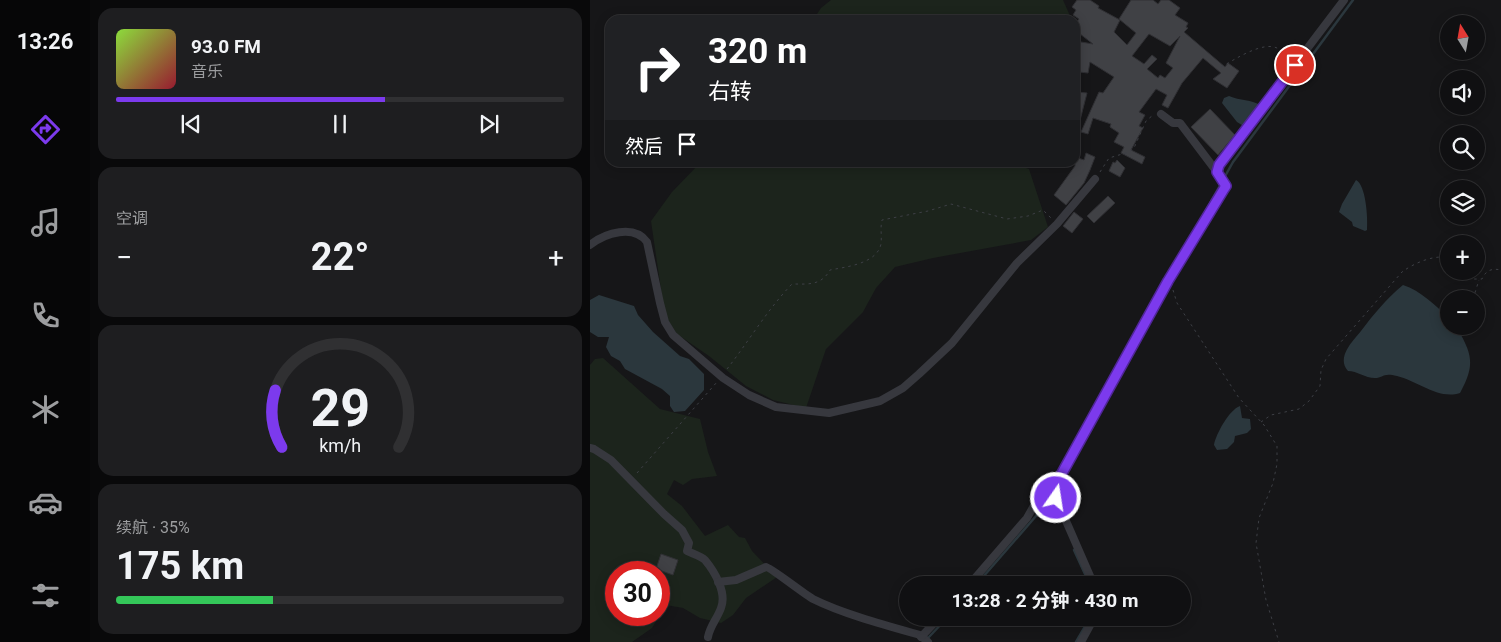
<!DOCTYPE html>
<html lang="zh">
<head>
<meta charset="utf-8">
<style>
	body { margin:0; font-family:Roboto,"Noto Sans SC",sans-serif; background:#1e1e20; color:#f1f3f6; height:100vh; display:flex; flex-direction:column; font-size:19px; white-space:nowrap }
	* { box-sizing:border-box; margin:0 }
	p { font-size:16px; color:#9c9d9f }
	.icon { flex:none; width:28px; height:28px; fill:none; stroke:currentColor; stroke-width:2; stroke-linecap:round; stroke-linejoin:round }
	.map { position:relative; flex:1; overflow:hidden }
	.side { display:flex; flex-direction:column; gap:8px; padding:8px; background:#09090a; width:500px }
	.side>* { flex:none }
	.banner { position:absolute; left:15px; top:15px; width:475px; height:152px; border-radius:15px; box-shadow:0 2px 12px #0003,0 0 0 1px #303032; background:#202124; color:#fff; overflow:hidden }
	.needle { width:32px; rotate:349deg }
	.fabs { position:absolute; left:850px; top:15px; display:grid; gap:10px }
	.fabs a { display:grid; place-items:center; width:45px; height:45px; border-radius:50%; background:#101012; box-shadow:0 2px 12px #0003,0 0 0 1px #303032; font-size:25px }
	.speed { position:absolute; left:15px; top:561px; display:flex; gap:10px; font-size:25px; font-weight:700; text-align:center }
	.speed>* { display:grid; place-content:center; width:65px; height:65px; border-radius:50%; background:#101012; box-shadow:0 2px 12px #0003,0 0 0 1px #303032; line-height:1 }
	.speed .limit { border:8px solid #d22; background:#fff; color:#111 }
	.pin { position:absolute; display:grid; place-items:center; width:42px; height:42px; color:#fff; margin:-21px; border:2px solid #fff; border-radius:50%; box-shadow:0 1px 5px #0007 }
	.me { position:absolute; width:55px; margin:-28px; rotate:13deg; stroke-linejoin:round; filter:drop-shadow(0 0 4px #0008) }
	.turn { display:flex; align-items:center; gap:18px; height:105px; padding:0 20px; font-size:22px }
	.turn .icon { width:65px; height:65px; stroke-width:2.5 }
	.turn b { display:block; font-size:35px; line-height:42px }
	.then { display:flex; align-items:center; height:48px; padding:0 20px; background:#0003; gap:10px; font-size:19px }
	.big { font-size:38px; font-weight:700; line-height:1.1 }
	.side .widget { flex:1; display:flex; flex-direction:column; justify-content:center; gap:8px; min-width:0; padding:0 18px; border-radius:15px; background:#1e1e20 }
	.side .dial { align-items:center; gap:0 }
	.dial svg { height:130px; overflow:visible; fill:none; stroke:#303032; stroke-width:7; stroke-linecap:round; text-anchor:middle }
	.dial text { fill:#f1f3f6; stroke:none }
	.song { display:flex; align-items:center; gap:15px }
	.cover { width:60px; height:60px; border-radius:8px; background:linear-gradient(135deg,hsl(90 70% 55%),hsl(350 70% 35%)) }
	.played { height:5px; border-radius:2px; background:linear-gradient(90deg,#7c3aed 60%,#303032 60%) }
	.keys { display:flex; justify-content:space-around; direction:ltr }
	.heat { display:flex; justify-content:space-between; align-items:center; font-size:28px; direction:ltr }
	.charge { height:8px; border-radius:4px; background:linear-gradient(90deg,#34c759 35%,#303032 0) }
	.trip { position:absolute; left:309px; top:576px; width:292px; height:50px; border-radius:25px; background:#101012; box-shadow:0 2px 12px #0003,0 0 0 1px #303032; font-weight:700; line-height:50px; text-align:center }
	main { display:flex; flex:1; min-height:0 }
	.tabs { display:flex; flex-direction:column; width:90px; justify-content:space-around; align-items:center; background:#060607; color:#9c9d9f }
	.tabs .icon { width:35px; height:35px }
	.tabs .current { color:#7c3aed }
	.tabs b { font-size:22px; color:#f1f3f6 }
	.map>svg:first-child { display:block }
</style>
</head>
<body>
<main>
<nav class="tabs">
<b>13:26</b>
<svg class="icon current" aria-label="directions" viewBox="0 0 24 24"><path d="M12 3l9 9-9 9-9-9zM9 14v-3h6M13 9l2 2-2 2"/></svg>
<svg class="icon" aria-label="music" viewBox="0 0 24 24"><path d="M9 18V5l10-2v13"/><circle cx="6" cy="18" r="3"/><circle cx="16" cy="16" r="3"/></svg>
<svg class="icon" aria-label="phone" viewBox="0 0 24 24"><path d="M5 4h4l2 5-3 2q2 4 5 5l2-3 5 2v4C11 20 4 13 5 4z"/></svg>
<svg class="icon" aria-label="climate" viewBox="0 0 24 24"><path d="M12 3v18M4 7l16 10M4 17L20 7"/></svg>
<svg class="icon" aria-label="car" viewBox="0 0 24 24"><path d="M5 17H2v-5l4-1 3-4h7l3 4 3 1v5h-3M9 17h6M6 11h13"/><circle cx="7" cy="17" r="2"/><circle cx="17" cy="17" r="2"/></svg>
<svg class="icon" aria-label="filters" viewBox="0 0 24 24"><path d="M4 7h16M4 17h16"/><circle cx="9" cy="7" r="2"/><circle cx="15" cy="17" r="2"/></svg>
</nav>
<section class="side">
<div class="widget">
<div class="song"><i class="cover"></i><div><b>93.0 FM</b><p>音乐</p></div></div>
<div class="played"></div>
<div class="keys"><svg class="icon" aria-label="previous" viewBox="0 0 24 24"><path d="M18 5L8 12l10 7zM5 5v14"/></svg><svg class="icon" aria-label="pause" viewBox="0 0 24 24"><path d="M8 5v14M16 5v14"/></svg><svg class="icon" aria-label="next" viewBox="0 0 24 24"><path d="M6 5l10 7-10 7zM19 5v14"/></svg></div>
</div>
<div class="widget"><p>空调</p>
<div class="heat"><a>−</a><b class="big">22°</b><a>+</a></div>
</div>
<div class="widget dial"><svg viewBox="0 0 100 80">
<path d="M14 69A42 42 0 1 1 86 69"/>
<path d="M14 69A42 42 0 0 1 10 34" stroke="#7c3aed"/>
<text x="50" y="56" font-size="32" font-weight="700">29</text>
<text x="50" y="72" font-size="11">km/h</text>
</svg></div>
<div class="widget"><p>续航 · 35%</p><b class="big">175 km</b><div class="charge"></div></div>
</section>
<div class="map">
<svg width="911" height="642" viewBox="0 0 911 642">
	<rect width="100%" height="100%" fill="#161618"/>
	<g fill="#1c241c" fill-rule="evenodd">
		<path d="M 241,0 L 473,0 L 481,18 L 480,20 L 223,20 L 231,8 Z"/>
		<path d="M 402,162 L 403,168 L 421,163 L 439,169 L 458,227 L 441,240 L 343,258 L 305,267 L 286,288 L 273,312 L 236,349 L 216,408 L 183,400 L 156,386 L 119,356 L 87,334 L 78,320 L 73,303 L 61,221 L 82,192 L 110,163 Z"/>
		<path d="M 13,358 L 70,409 L 110,419 L 118,452 L 127,476 L 102,479 L 93,485 L 84,480 L 77,494 L 92,506 L 115,536 L 138,525 L 149,537 L 155,538 L 162,551 L 187,577 L 156,598 L 143,615 L 131,623 L 110,618 L 93,608 L 76,605 L 62,628 L 42,642 L 0,642 L 0,365 L 5,359 ZM 26,572 L 69,572 L 69,615 L 26,615 Z"/>
	</g>
	<g fill="#2b373d">
		<path d="M 639,96 C 650,101 661,99 672,106 L 655,127 L 647,122 L 632,103 L 634,98 Z"/>
		<path d="M 766,180 C 776,185 778,218 777,230 L 775,231 L 763,226 L 762,222 L 749,212 L 752,204 Z"/>
		<path d="M 813,285 C 831,291 845,305 859,318 L 859,326 L 866,326 C 882,354 886,364 870,393 C 848,400 828,381 807,376 C 793,372 793,378 785,378 C 775,378 767,371 758,371 C 746,357 763,341 771,331 C 784,314 796,299 813,285 Z"/>
		<path d="M 9,295 L 44,306 L 48,315 L 63,332 L 90,356 L 99,359 L 114,374 L 114,390 L 95,411 L 84,412 L 80,406 L 80,396 L 72,389 L 35,369 L 30,361 L 21,356 L 16,347 L 19,337 L 8,337 L 0,332 L 0,300 Z"/>
		<path d="M 650,406 L 652,418 L 660,419 L 661,429 L 657,433 L 645,436 L 644,442 L 637,449 L 627,450 L 624,445 C 626,434 639,410 650,406 Z"/>
	</g>
	<g fill="none" stroke-linecap="round" stroke-linejoin="round">
		<g stroke="#2b373d" stroke-width="2.5">
			<path d="M 600,239 L 643,162 L 763,0"/>
			<path d="M 463,501 L 459,488 L 495,424"/>
			<path d="M 484,550 L 500,585"/>
			<path d="M 386,585 L 446,516 L 459,488"/>
			<path d="M 337,639 L 357,618"/>
			<path d="M 486,642 L 500,618"/>
		</g>
	</g>
	<g fill="#404145" stroke="#303034" fill-rule="evenodd">
		<path d="M 487,0 L 500,0 L 509,6 L 508,8 L 530,20 L 524,32 L 537,45 L 546,33 L 529,19 L 541,0 L 563,0 L 568,4 L 571,0 L 579,0 L 590,8 L 585,15 L 598,23 L 596,27 L 598,28 L 594,32 L 635,67 L 638,63 L 649,71 L 637,88 L 623,79 L 631,73 L 613,58 L 592,83 L 578,108 L 572,105 L 577,95 L 566,89 L 549,112 L 555,115 L 549,126 L 553,128 L 541,150 L 555,157 L 552,164 L 531,153 L 534,147 L 524,142 L 529,133 L 520,127 L 521,124 L 503,118 L 498,134 L 491,132 L 509,92 L 513,93 L 524,77 L 500,62 L 498,73 L 489,72 L 490,66 L 485,65 L 485,41 L 503,44 L 485,30 L 485,24 L 489,19 L 483,15 L 486,10 L 482,7 ZM 559,34 L 580,46 L 590,36 L 576,63 L 583,68 L 575,78 L 570,75 L 568,78 L 557,69 L 567,59 L 562,55 L 554,64 L 542,56 Z"/>
		<path d="M 487,92 L 497,93 L 487,132 L 485,132 L 485,101 Z"/>
		<path d="M 620,109 L 645,135 L 628,155 L 601,127 Z"/>
		<path d="M 496,153 L 505,157 L 500,170 L 494,183 L 476,205 L 464,195 L 485,166 L 485,157 L 494,160 Z"/>
		<path d="M 527,160 L 535,168 L 530,177 L 519,171 L 523,162 L 525,163 Z"/>
		<path d="M 518,196 L 525,203 L 504,223 L 497,216 Z"/>
		<path d="M 484,212 L 493,219 L 482,233 L 473,226 Z"/>
		<path d="M 71,554 L 88,560 L 83,575 L 66,569 Z"/>
	</g>
	<g fill="none" stroke-linecap="round" stroke-linejoin="round">
		<g stroke="#3d3f45" stroke-width="1" stroke-dasharray="2.5 4" stroke-linecap="butt">
			<path d="M 631,67 C 644,60 672,41 687,48 C 691,50 695,56 699,59"/>
			<path d="M 510,172 L 519,158 L 539,152 L 544,148 L 556,121 L 563,115"/>
			<path d="M 874,271 L 884,279 L 892,279 C 896,270 902,268 911,270"/>
			<path d="M 583,290 L 587,303 L 649,398 L 674,425 L 687,446 L 687,464 L 683,483 L 669,518 L 666,543 L 676,600 L 689,642"/>
			<path d="M 883,299 L 889,280"/>
			<path d="M 137,369 C 159,341 177,310 202,284 C 218,284 231,286 240,270 C 255,267 287,264 291,244 C 292,236 290,228 292,220 L 338,211 L 361,204 L 417,219 L 438,216 L 453,210 L 461,218"/>
			<path d="M 671,422 L 681,415 L 709,409 L 719,401 L 730,386 L 731,370 L 736,359 L 812,272 C 824,263 845,254 859,258"/>
			<path d="M 47,473 L 127,382"/>
		</g>
		<g stroke="#37383e" stroke-width="8">
			<path d="M 571,114 L 583,123 L 590,123 L 627,172"/>
			<path d="M 0,245 C 15,233 44,224 57,242 L 70,303 L 75,322 L 83,335 L 133,378 L 159,395 L 186,407 L 239,413 L 290,401 L 313,388 L 329,374 L 362,343 L 427,263 L 467,224 L 505,179"/>
			<path d="M 0,448 L 4,449 L 21,460 L 74,514 L 92,530 L 99,543 L 97,551 C 103,554 111,556 115,560 C 125,572 137,593 131,608 C 127,619 120,626 118,637"/>
			<path d="M 128,582 L 146,580 L 176,567 C 180,567 214,594 223,599 C 253,614 298,626 330,635 L 338,642"/>
			<path d="M 379,585 L 437,518 L 459,479 L 468,486"/>
			<path d="M 504,585 L 466,498 L 471,475 L 578,281 L 635,189 L 636,185 L 627,172 L 629,165 L 754,0"/>
			<path d="M 331,637 L 349,618"/>
			<path d="M 491,642 L 504,618"/>
		</g>
	</g>
	<g fill="none" stroke-linecap="round" stroke-linejoin="round">
		<defs>
			<path id="route" d="M 466,498 L 471,475 L 578,281 L 634,189 L 636,186 L 627,172 L 629,165 L 705,65"/>
		</defs>
		<use href="#route" stroke="#51269a" stroke-width="12"/>
		<use href="#route" stroke="#7c3aed" stroke-width="9"/>
	</g>
</svg>
<div class="fabs">
<a><svg class="needle" viewBox="-14 -14 28 28"><path d="M0-13l5 13h-10z" fill="#e53935"/><path d="M0 13l5-13h-10z" fill="#9c9d9f"/></svg></a>
<a><svg class="icon" aria-label="sound" viewBox="0 0 24 24"><path d="M4 9h4l5-4v14l-5-4H4zM17 9q2 3 0 6"/></svg></a>
<a><svg class="icon" aria-label="search" viewBox="0 0 24 24"><circle cx="10" cy="10" r="6"/><path d="M15 15l6 6"/></svg></a>
<a><svg class="icon" aria-label="layers" viewBox="0 0 24 24"><path d="M12 4l9 5-9 5-9-5zM3 14l9 5 9-5"/></svg></a>
<a>+</a>
<a>−</a>
</div>
<div class="speed"><div class="limit">30</div></div>
<div class="pin" style="left:705px;top:65px;background:#d93025"><svg class="icon" aria-label="arrive" viewBox="0 0 24 24"><path d="M6 21V4h12l-3 4 3 4H6"/></svg></div>
<svg class="me" style="left:466px;top:498px" viewBox="-20 -20 40 40"><circle r="17" fill="#7c3aed" stroke="#fff" stroke-width="3"/><path d="M0-11L8 9 0 5-8 9z" fill="#fff"/></svg>
<div class="trip">13:28 · 2 分钟 · 430 m</div>
<div class="banner">
<div class="turn"><svg class="icon" aria-label="right" viewBox="0 0 24 24"><path d="M7 20v-9h11M14 6l5 5-5 5"/></svg><div><b>320 m</b>右转</div></div>
<div class="then">然后<svg class="icon" aria-label="arrive" viewBox="0 0 24 24"><path d="M6 21V4h12l-3 4 3 4H6"/></svg></div>
</div>
</div>
</main>
</body>
</html>
